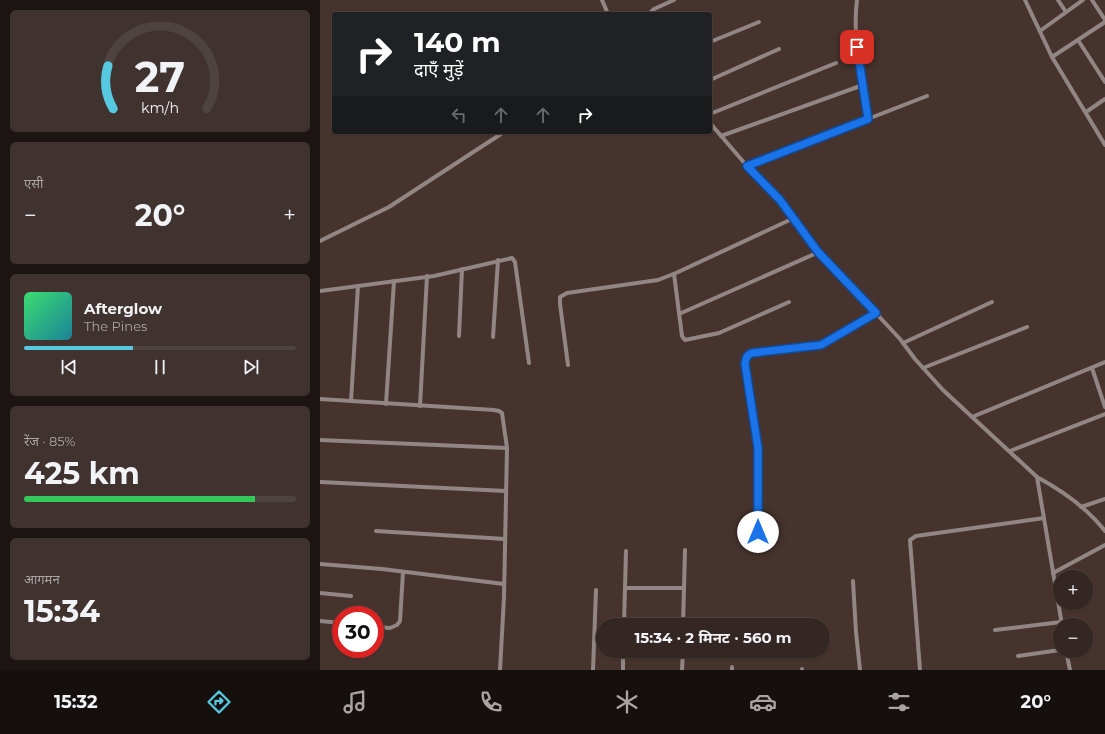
<!DOCTYPE html>
<html lang="hi">
<head>
<meta charset="utf-8">
<style>
	body { margin:0; font-family:Montserrat,"Noto Sans Devanagari",sans-serif; background:#3f322f; color:#f1f3f6; height:100vh; display:flex; flex-direction:column; font-size:15px; white-space:nowrap }
	* { box-sizing:border-box; margin:0 }
	p { font-size:13px; color:#a9a5a5 }
	.icon { flex:none; width:22px; height:22px; fill:none; stroke:currentColor; stroke-width:2; stroke-linecap:round; stroke-linejoin:round }
	.map { position:relative; flex:1; overflow:hidden }
	.sheet { display:flex; flex-direction:column; gap:10px; padding:10px; background:#1d1513; width:320px }
	.sheet>* { flex:none }
	.guide { position:absolute; left:12px; top:12px; width:380px; height:122px; border-radius:4px; box-shadow:0 1px 3px #0004,0 0 0 1px #4e4340; background:#202124; color:#fff; overflow:hidden }
	.buttons { position:absolute; left:733px; top:570px; display:grid; gap:8px }
	.buttons a { display:grid; place-items:center; width:40px; height:40px; border-radius:50%; background:#342622; box-shadow:0 1px 3px #0004,0 0 0 1px #4e4340; font-size:20px }
	.speed { position:absolute; left:12px; top:606px; display:flex; gap:8px; font-size:20px; font-weight:700; text-align:center }
	.speed>* { display:grid; place-content:center; width:52px; height:52px; border-radius:50%; background:#342622; box-shadow:0 1px 3px #0004,0 0 0 1px #4e4340; line-height:1 }
	.speed .limit { border:6px solid #d22; background:#fff; color:#111 }
	.pin { position:absolute; display:grid; place-items:center; width:34px; height:34px; color:#fff; margin:-17px; border-radius:8px; box-shadow:0 2px 6px #0006 }
	.me { position:absolute; width:44px; margin:-22px; rotate:0deg; stroke-linejoin:round; filter:drop-shadow(0 0 3px #0008) }
	.turn { display:flex; align-items:center; gap:14px; height:84px; padding:0 16px; font-size:18px }
	.turn .icon { width:52px; height:52px; stroke-width:2.5 }
	.turn b { display:block; font-size:28px; line-height:34px }
	.lanes { display:flex; align-items:center; height:38px; padding:0 16px; background:#0003; justify-content:center; gap:20px; direction:ltr }
	.lanes .off { opacity:.35 }
	.big { font-size:30px; font-weight:700; line-height:1.1 }
	.sheet .widget { flex:1; display:flex; flex-direction:column; justify-content:center; gap:6px; min-width:0; padding:0 14px; border-radius:6px; background:#3f322f }
	.sheet .dial { align-items:center; gap:0 }
	.dial svg { height:104px; overflow:visible; fill:none; stroke:#4e4340; stroke-width:7; stroke-linecap:round; text-anchor:middle }
	.dial text { fill:#f1f3f6; stroke:none }
	.song { display:flex; align-items:center; gap:12px }
	.cover { width:48px; height:48px; border-radius:6px; background:linear-gradient(135deg,hsl(140 70% 55%),hsl(190 70% 35%)) }
	.played { height:4px; border-radius:2px; background:linear-gradient(90deg,#56c9e1 40%,#4e4340 40%) }
	.keys { display:flex; justify-content:space-around; direction:ltr }
	.heat { display:flex; justify-content:space-between; align-items:center; font-size:22px; direction:ltr }
	.charge { height:6px; border-radius:3px; background:linear-gradient(90deg,#34c759 85%,#4e4340 0) }
	.trip { position:absolute; left:276px; top:618px; width:234px; height:40px; border-radius:20px; background:#342622; box-shadow:0 1px 3px #0004,0 0 0 1px #4e4340; font-weight:700; line-height:40px; text-align:center }
	.tabs { display:flex; height:64px; justify-content:space-around; align-items:center; background:#150f0e; color:#a9a5a5 }
	.tabs .icon { width:28px; height:28px }
	.tabs .current { color:#56c9e1 }
	.tabs b { font-size:18px; color:#f1f3f6 }
	main { display:flex; flex:1; min-height:0 }
	.map>svg:first-child { display:block }
</style>
</head>
<body>
<main>
<section class="sheet">
<div class="widget dial"><svg viewBox="0 0 100 80">
<path d="M14 69A42 42 0 1 1 86 69"/>
<path d="M14 69A42 42 0 0 1 10 36" stroke="#56c9e1"/>
<text x="50" y="56" font-size="32" font-weight="700">27</text>
<text x="50" y="72" font-size="11">km/h</text>
</svg></div>
<div class="widget"><p>एसी</p>
<div class="heat"><a>−</a><b class="big">20°</b><a>+</a></div>
</div>
<div class="widget">
<div class="song"><i class="cover"></i><div><b>Afterglow</b><p>The Pines</p></div></div>
<div class="played"></div>
<div class="keys"><svg class="icon" aria-label="previous" viewBox="0 0 24 24"><path d="M18 5L8 12l10 7zM5 5v14"/></svg><svg class="icon" aria-label="pause" viewBox="0 0 24 24"><path d="M8 5v14M16 5v14"/></svg><svg class="icon" aria-label="next" viewBox="0 0 24 24"><path d="M6 5l10 7-10 7zM19 5v14"/></svg></div>
</div>
<div class="widget"><p>रेंज · 85%</p><b class="big">425 km</b><div class="charge"></div></div>
<div class="widget"><p>आगमन</p><b class="big">15:34</b></div>
</section>
<div class="map">
<svg width="785" height="670" viewBox="0 0 785 670">
	<rect width="100%" height="100%" fill="#46332e"/>
	<g fill="none" stroke-linecap="round" stroke-linejoin="round">
		<g stroke="#918684" stroke-width="4">
			<path d="M 282,0 L 288,14"/>
			<path d="M 537,0 C 532,39 542,80 548,119"/>
			<path d="M 705,0 L 732,57 L 785,145"/>
			<path d="M 738,0 L 746,12"/>
			<path d="M 772,0 L 785,20"/>
			<path d="M 329,14 L 334,9 L 354,0"/>
			<path d="M 720,31 L 763,0"/>
			<path d="M 758,40 L 785,82"/>
			<path d="M 390,42 L 439,22"/>
			<path d="M 732,57 L 785,22"/>
			<path d="M 390,80 L 459,49"/>
			<path d="M 766,112 L 785,99"/>
			<path d="M 390,114 L 516,63"/>
			<path d="M 390,123 L 427,166 L 460,200 L 499,252 L 580,339 L 595,359 L 623,390 L 717,477 L 742,625"/>
			<path d="M 401,136 L 543,85"/>
			<path d="M 427,166 L 607,96"/>
			<path d="M 0,241 L 69,207 L 184,132"/>
			<path d="M 354,274 L 362,336 L 365,340 L 399,333 L 469,302"/>
			<path d="M 0,291 L 114,276 L 192,258 L 195,262 L 209,363"/>
			<path d="M 359,314 L 499,252"/>
			<path d="M 139,336 L 142,269"/>
			<path d="M 173,337 L 178,260"/>
			<path d="M 583,343 L 672,302"/>
			<path d="M 248,365 L 240,304 L 240,297 L 247,293 L 338,280 L 356,273 L 474,218"/>
			<path d="M 603,368 L 707,327"/>
			<path d="M 772,368 L 785,407"/>
			<path d="M 0,399 L 174,410 L 179,411 L 182,413 L 187,448 L 184,597 L 180,670"/>
			<path d="M 31,401 L 38,286"/>
			<path d="M 66,404 L 74,281"/>
			<path d="M 100,406 L 107,276"/>
			<path d="M 652,417 L 785,362"/>
			<path d="M 0,440 L 187,448"/>
			<path d="M 690,451 L 785,414"/>
			<path d="M 717,477 C 743,491 767,508 785,531"/>
			<path d="M 0,482 L 186,491"/>
			<path d="M 761,507 L 785,499"/>
			<path d="M 56,531 L 185,539"/>
			<path d="M 437,545 L 438,448 L 425,364 C 426,359 426,355 433,353 L 501,345 L 556,313"/>
			<path d="M 0,564 L 62,569 L 184,584"/>
			<path d="M 733,573 L 785,545"/>
			<path d="M 533,581 L 536,632 L 540,670"/>
			<path d="M 305,588 L 364,588"/>
			<path d="M 0,593 L 31,596"/>
			<path d="M 0,621 L 21,623"/>
			<path d="M 304,625 L 306,551"/>
			<path d="M 363,625 L 365,550"/>
			<path d="M 55,627 L 70,628 L 77,625 L 80,621 L 83,572"/>
			<path d="M 675,630 L 741,622"/>
			<path d="M 746,651 L 750,670"/>
			<path d="M 698,656 L 740,650"/>
			<path d="M 482,669 L 482,670"/>
			<path d="M 273,670 L 276,590"/>
			<path d="M 303,670 L 303,651"/>
			<path d="M 362,670 L 363,651"/>
			<path d="M 412,670 L 412,667"/>
			<path d="M 600,670 L 590,540 L 596,536 L 724,518"/>
		</g>
	</g>
	<g fill="none" stroke-linecap="round" stroke-linejoin="round">
		<defs>
			<path id="route" d="M 438,532 L 438,448 L 425,364 C 426,359 426,355 432,353 L 501,345 L 556,313 L 498,252 L 460,200 L 427,166 L 548,119 L 537,47"/>
		</defs>
		<use href="#route" stroke="#114b97" stroke-width="10"/>
		<use href="#route" stroke="#1a73e8" stroke-width="7"/>
	</g>
</svg>
<div class="buttons">
<a>+</a>
<a>−</a>
</div>
<div class="speed"><div class="limit">30</div></div>
<div class="pin" style="left:537px;top:47px;background:#d93025"><svg class="icon" aria-label="arrive" viewBox="0 0 24 24"><path d="M6 21V4h12l-3 4 3 4H6"/></svg></div>
<svg class="me" style="left:438px;top:532px" viewBox="-20 -20 40 40"><circle r="19" fill="#fff"/><path d="M0-13L10 11 0 6-10 11z" fill="#1a73e8"/></svg>
<div class="trip">15:34 · 2 मिनट · 560 m</div>
<div class="guide">
<div class="turn"><svg class="icon" aria-label="right" viewBox="0 0 24 24"><path d="M7 20v-9h11M14 6l5 5-5 5"/></svg><div><b>140 m</b>दाएँ मुड़ें</div></div>
<div class="lanes"><svg class="icon off" aria-label="left" viewBox="0 0 24 24"><path d="M17 20v-9H6M10 6l-5 5 5 5"/></svg><svg class="icon off" aria-label="ahead" viewBox="0 0 24 24"><path d="M12 20V5M6 11l6-6 6 6"/></svg><svg class="icon off" aria-label="ahead" viewBox="0 0 24 24"><path d="M12 20V5M6 11l6-6 6 6"/></svg><svg class="icon" aria-label="right" viewBox="0 0 24 24"><path d="M7 20v-9h11M14 6l5 5-5 5"/></svg></div>
</div>
</div>
</main>
<nav class="tabs">
<b>15:32</b>
<svg class="icon current" aria-label="directions" viewBox="0 0 24 24"><path d="M12 3l9 9-9 9-9-9zM9 14v-3h6M13 9l2 2-2 2"/></svg>
<svg class="icon" aria-label="music" viewBox="0 0 24 24"><path d="M9 18V5l10-2v13"/><circle cx="6" cy="18" r="3"/><circle cx="16" cy="16" r="3"/></svg>
<svg class="icon" aria-label="phone" viewBox="0 0 24 24"><path d="M5 4h4l2 5-3 2q2 4 5 5l2-3 5 2v4C11 20 4 13 5 4z"/></svg>
<svg class="icon" aria-label="climate" viewBox="0 0 24 24"><path d="M12 3v18M4 7l16 10M4 17L20 7"/></svg>
<svg class="icon" aria-label="car" viewBox="0 0 24 24"><path d="M5 17H2v-5l4-1 3-4h7l3 4 3 1v5h-3M9 17h6M6 11h13"/><circle cx="7" cy="17" r="2"/><circle cx="17" cy="17" r="2"/></svg>
<svg class="icon" aria-label="filters" viewBox="0 0 24 24"><path d="M4 7h16M4 17h16"/><circle cx="9" cy="7" r="2"/><circle cx="15" cy="17" r="2"/></svg>
<b>20°</b>
</nav>
</body>
</html>
